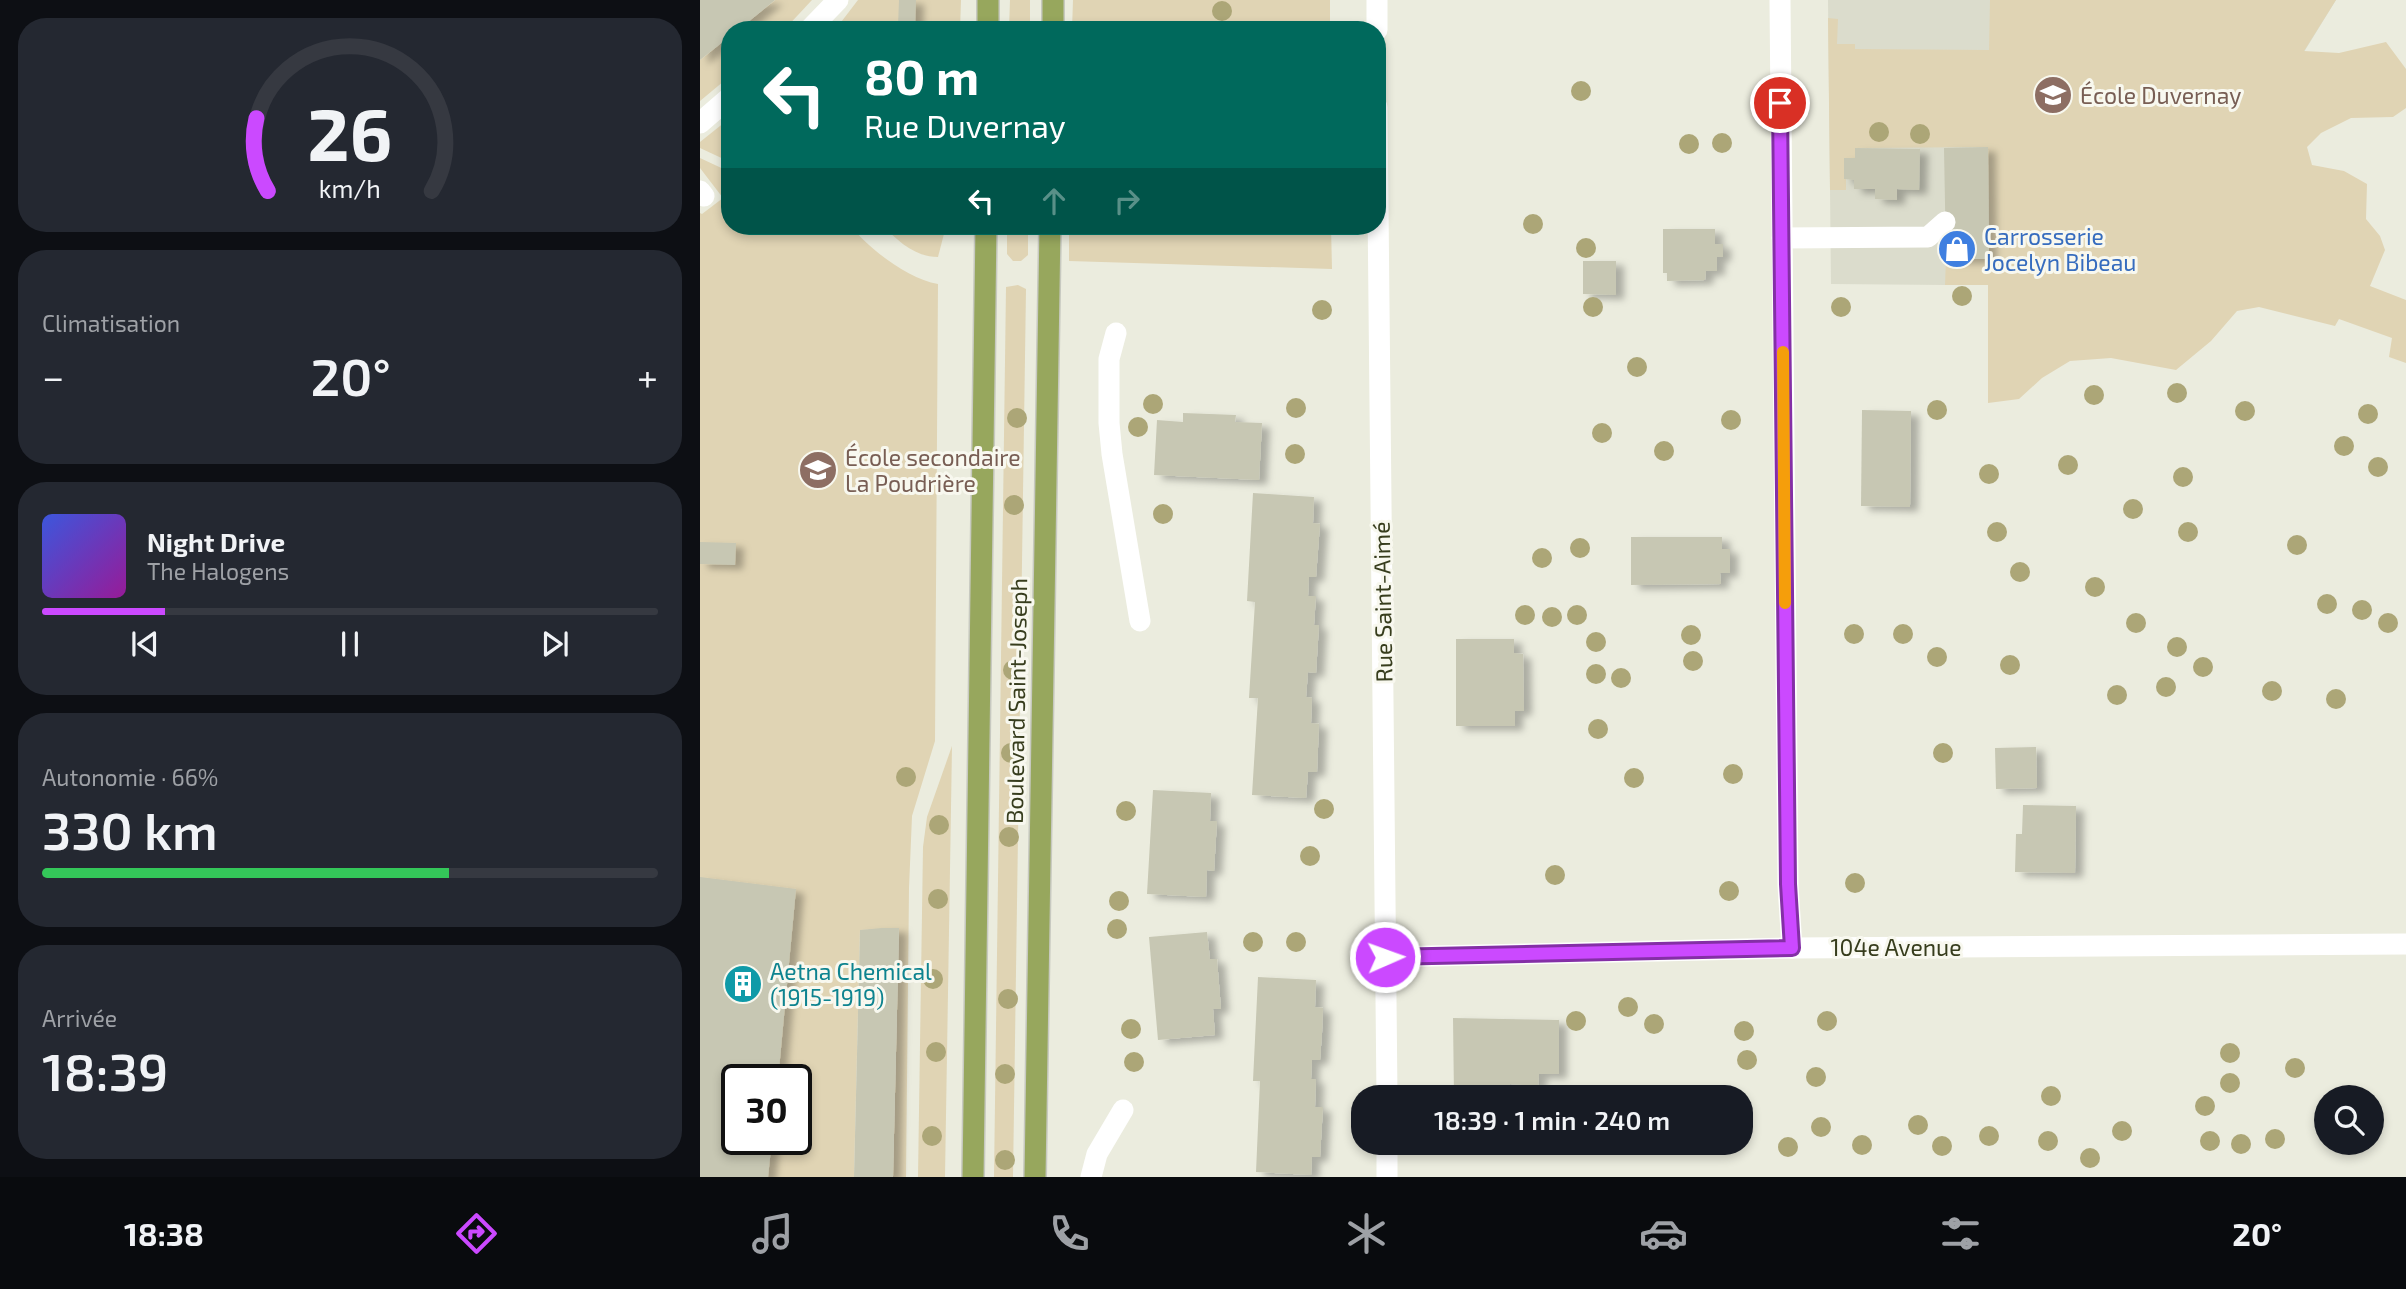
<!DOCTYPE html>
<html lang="fr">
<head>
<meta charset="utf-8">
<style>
	body { margin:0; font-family:"Exo 2",sans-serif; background:#242831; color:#f1f3f6; height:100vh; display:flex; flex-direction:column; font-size:26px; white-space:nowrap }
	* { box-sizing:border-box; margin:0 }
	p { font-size:23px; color:#9ea1a6 }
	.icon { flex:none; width:38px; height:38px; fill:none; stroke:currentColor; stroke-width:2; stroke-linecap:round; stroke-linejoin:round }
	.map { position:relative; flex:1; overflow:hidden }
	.details { display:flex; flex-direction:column; gap:18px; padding:18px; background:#0d0f14; width:700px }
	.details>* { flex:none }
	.guide { position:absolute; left:21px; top:21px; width:665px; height:214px; border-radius:28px; box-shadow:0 4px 10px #0003; background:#00695c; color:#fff; overflow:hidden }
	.fabs { position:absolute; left:1614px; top:1085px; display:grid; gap:14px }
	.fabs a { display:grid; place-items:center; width:70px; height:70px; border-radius:50%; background:#171b24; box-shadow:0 4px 10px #0003; font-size:35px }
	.speed { position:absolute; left:21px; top:1064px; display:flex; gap:14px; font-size:35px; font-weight:700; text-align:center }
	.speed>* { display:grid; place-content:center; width:91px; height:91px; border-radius:50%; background:#171b24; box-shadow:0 4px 10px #0003; line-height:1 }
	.speed .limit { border:4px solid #111; border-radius:10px; background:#fff; color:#111 }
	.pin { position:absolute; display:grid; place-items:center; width:60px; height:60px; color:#fff; margin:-30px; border:4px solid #fff; border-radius:50%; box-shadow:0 2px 7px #0007 }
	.me { position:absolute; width:77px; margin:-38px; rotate:88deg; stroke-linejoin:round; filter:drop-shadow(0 0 5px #0008) }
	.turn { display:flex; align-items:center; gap:24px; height:147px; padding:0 28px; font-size:32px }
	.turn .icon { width:91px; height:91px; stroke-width:2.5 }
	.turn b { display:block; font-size:49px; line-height:60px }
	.lanes { display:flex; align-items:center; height:66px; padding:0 28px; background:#0003; justify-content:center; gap:35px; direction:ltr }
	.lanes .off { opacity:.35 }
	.big { font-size:52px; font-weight:600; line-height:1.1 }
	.details .card { flex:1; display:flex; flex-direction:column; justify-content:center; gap:10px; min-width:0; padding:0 24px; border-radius:28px; background:#242831 }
	.details .dial { align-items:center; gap:0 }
	.dial svg { height:182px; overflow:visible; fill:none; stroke:#363941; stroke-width:7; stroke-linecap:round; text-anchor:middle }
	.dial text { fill:#f1f3f6; stroke:none }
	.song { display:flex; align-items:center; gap:21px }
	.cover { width:84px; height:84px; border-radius:10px; background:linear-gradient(135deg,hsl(230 70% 55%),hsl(300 70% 35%)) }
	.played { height:7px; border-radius:4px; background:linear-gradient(90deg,#cb49ff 20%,#363941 20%) }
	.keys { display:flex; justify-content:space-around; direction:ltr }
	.heat { display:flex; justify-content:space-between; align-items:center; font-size:38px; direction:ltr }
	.charge { height:10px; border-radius:5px; background:linear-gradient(90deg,#34c759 66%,#363941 0) }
	.trip { position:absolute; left:651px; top:1085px; width:402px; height:70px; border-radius:28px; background:#171b24; box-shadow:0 4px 10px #0003; font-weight:600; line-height:70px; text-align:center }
	.menu { display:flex; height:112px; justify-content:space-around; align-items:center; background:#090b0e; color:#9ea1a6 }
	.menu .icon { width:49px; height:49px }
	.menu .active { color:#cb49ff }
	.menu b { font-size:32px; color:#f1f3f6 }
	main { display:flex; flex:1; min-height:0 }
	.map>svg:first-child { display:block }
</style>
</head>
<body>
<main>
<section class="details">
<div class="card dial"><svg viewBox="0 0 100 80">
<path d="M14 69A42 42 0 1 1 86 69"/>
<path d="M14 69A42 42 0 0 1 9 37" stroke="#cb49ff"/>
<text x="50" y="56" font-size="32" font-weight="700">26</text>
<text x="50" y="72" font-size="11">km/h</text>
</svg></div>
<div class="card"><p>Climatisation</p>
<div class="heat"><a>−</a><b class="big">20°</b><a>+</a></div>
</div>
<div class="card">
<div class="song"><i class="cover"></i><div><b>Night Drive</b><p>The Halogens</p></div></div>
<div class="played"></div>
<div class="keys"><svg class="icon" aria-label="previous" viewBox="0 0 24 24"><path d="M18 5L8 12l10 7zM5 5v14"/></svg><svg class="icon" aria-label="pause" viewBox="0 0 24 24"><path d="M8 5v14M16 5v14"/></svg><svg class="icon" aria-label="next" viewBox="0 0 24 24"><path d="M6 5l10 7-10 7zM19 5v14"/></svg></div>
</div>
<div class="card"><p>Autonomie · 66%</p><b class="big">330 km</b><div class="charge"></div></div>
<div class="card"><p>Arrivée</p><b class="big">18:39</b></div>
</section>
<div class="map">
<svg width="1706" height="1177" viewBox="0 0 1706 1177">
	<defs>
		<filter id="shadow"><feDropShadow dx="8" dy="4.5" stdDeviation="3.5" flood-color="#0004"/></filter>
	</defs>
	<rect width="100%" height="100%" fill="#ebecde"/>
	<g fill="#dbdccc">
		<path d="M 1128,0 L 1636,0 L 1604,52 L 1289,240 L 1288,285 L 1245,285 L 1131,284 Z"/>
		<path d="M 731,1143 L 829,1143 L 830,1154 L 732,1155 Z"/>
	</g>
	<g fill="#e0d4b4" fill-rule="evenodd">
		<path d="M 75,0 L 112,0 L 84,30 L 38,30 Z"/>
		<path d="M 158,0 L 261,0 L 260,30 L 135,30 Z"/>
		<path d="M 310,0 L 330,0 L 330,30 L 309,30 Z"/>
		<path d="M 373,0 L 630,0 L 630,30 L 372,30 Z"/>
		<path d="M 1290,0 L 1636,0 L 1604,51 L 1639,53 L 1686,42 L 1706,69 L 1706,108 L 1693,117 L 1651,118 L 1621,133 L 1607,147 L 1612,165 L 1644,171 L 1667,184 L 1666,219 L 1680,236 L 1685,250 L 1670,286 L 1706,300 L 1706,363 L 1689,357 L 1692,338 L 1639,319 L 1635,326 L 1559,307 L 1537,311 L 1511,341 L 1476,370 L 1411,358 L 1370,361 L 1342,378 L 1319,399 L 1288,403 L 1288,285 L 1245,285 L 1246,259 L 1289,258 L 1288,147 L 1155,148 L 1155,158 L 1144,179 L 1146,179 L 1146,190 L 1130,190 L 1128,18 L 1138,19 L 1137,44 L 1155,44 L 1155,49 L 1289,50 Z"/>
		<path d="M 30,36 L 30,76 L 0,101 L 0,60 Z"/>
		<path d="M 30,118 L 30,162 L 0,148 L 0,142 Z"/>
		<path d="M 0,158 L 30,172 L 30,226 L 151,226 C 169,249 208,279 238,284 L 235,741 L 212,816 L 209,888 L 206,1177 L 193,1177 L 199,929 L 160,930 L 154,1177 L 0,1177 L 0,213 L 2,214 L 23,198 L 0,168 ZM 37,1080 L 96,1080 L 96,1139 L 37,1139 Z"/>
		<path d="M 183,226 L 246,226 L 238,257 C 215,257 198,241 183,226 Z"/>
		<path d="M 307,226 L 328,226 L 328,255 L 321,261 L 313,261 L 307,254 Z"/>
		<path d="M 369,226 L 631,226 L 632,269 L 369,261 Z"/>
		<path d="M 318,285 L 326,289 L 313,1177 L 294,1177 L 306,287 Z"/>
		<path d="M 252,746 L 245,1177 L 218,1177 L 223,847 L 227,817 Z"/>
	</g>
	<g fill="#c7c7b3" filter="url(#shadow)">
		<path d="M 0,0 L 75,0 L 38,30 L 30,30 L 30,36 L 0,60 Z"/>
		<path d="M 199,0 L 216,0 L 215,26 L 198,26 Z"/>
		<path d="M 1288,147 L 1289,259 L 1246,259 L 1244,148 Z"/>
		<path d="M 1155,148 L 1220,149 L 1219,190 L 1197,189 L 1197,200 L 1175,199 L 1175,189 L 1154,189 L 1154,180 L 1144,179 L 1144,158 L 1155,158 Z"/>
		<path d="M 963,229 L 1015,229 L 1015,244 L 1023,244 L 1023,257 L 1017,257 L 1017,271 L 1006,271 L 1005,280 L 967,281 L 967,273 L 963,273 Z"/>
		<path d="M 883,261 L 916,261 L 916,295 L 883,294 Z"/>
		<path d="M 1162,410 L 1211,411 L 1210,507 L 1161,506 Z"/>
		<path d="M 483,413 L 536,415 L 535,422 L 562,423 L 559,480 L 454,475 L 457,420 L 483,422 Z"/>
		<path d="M 553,493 L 614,497 L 613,523 L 620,524 L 616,577 L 609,577 L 608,596 L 616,596 L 614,625 L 619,625 L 616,673 L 608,672 L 606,697 L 612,698 L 611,723 L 619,724 L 617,772 L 608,772 L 606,798 L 552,795 L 558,698 L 549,698 L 555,602 L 547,601 Z"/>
		<path d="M 931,537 L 1022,537 L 1022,549 L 1030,549 L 1030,573 L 1020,573 L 1021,584 L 931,585 Z"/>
		<path d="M 0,542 L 36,543 L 35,565 L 0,564 Z"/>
		<path d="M 756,639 L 814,639 L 814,653 L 823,654 L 824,711 L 815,711 L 815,726 L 756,726 Z"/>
		<path d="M 1336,747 L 1337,788 L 1296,789 L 1295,748 Z"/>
		<path d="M 453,790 L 511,793 L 510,821 L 517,821 L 514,871 L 507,870 L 506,897 L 447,894 Z"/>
		<path d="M 1323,805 L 1376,806 L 1375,873 L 1315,872 L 1316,834 L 1322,834 Z"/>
		<path d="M 0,877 L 96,889 L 78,1080 L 37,1080 L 37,1139 L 72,1139 L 68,1177 L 0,1177 Z"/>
		<path d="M 182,928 L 199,928 L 193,1177 L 154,1177 L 160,930 Z"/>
		<path d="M 507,932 L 510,959 L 517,959 L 521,1009 L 513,1009 L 515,1035 L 458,1040 L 449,937 Z"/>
		<path d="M 558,977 L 616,980 L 615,1007 L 623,1008 L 622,1033 L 620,1060 L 612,1060 L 611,1079 L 616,1079 L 615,1107 L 623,1107 L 620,1157 L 612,1157 L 611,1175 L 556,1172 L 560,1081 L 553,1081 Z"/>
		<path d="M 753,1018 L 859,1020 L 859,1074 L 839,1074 L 838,1086 L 810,1084 L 810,1097 L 754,1097 Z"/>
	</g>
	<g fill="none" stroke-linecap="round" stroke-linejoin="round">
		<defs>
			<g id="major">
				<path d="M 288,30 L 288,0"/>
				<path d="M 353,30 L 353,0"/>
				<path d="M 273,1177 L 286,226"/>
				<path d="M 335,1177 L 350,226"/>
			</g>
		</defs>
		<use href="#major" stroke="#c7c9c0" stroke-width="24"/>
		<g stroke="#fff" stroke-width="21">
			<path d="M 677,0 L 677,30"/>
			<path d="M 1080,0 L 1088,885 L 1092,948"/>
			<path d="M 109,30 L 138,0"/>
			<path d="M 677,107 L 687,1097"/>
			<path d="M 0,123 L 30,97"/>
			<path d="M 0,191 L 4,196"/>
			<path d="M 1082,238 L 1228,237 L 1245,222"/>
			<path d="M 416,333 L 409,359 L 409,423 L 412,454 L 440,621"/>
			<path d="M 685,957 L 1092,948 L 1706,944"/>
			<path d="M 687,1143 L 687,1177"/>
			<path d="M 391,1177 L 397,1154 L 423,1110"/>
		</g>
		<use href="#major" stroke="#97a75d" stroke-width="21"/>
	</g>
	<g fill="#aca677">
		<circle cx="522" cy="11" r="10"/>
		<circle cx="881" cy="91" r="10"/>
		<circle cx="1179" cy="132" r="10"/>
		<circle cx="1220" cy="134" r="10"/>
		<circle cx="1022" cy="143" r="10"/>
		<circle cx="989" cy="144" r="10"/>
		<circle cx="833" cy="224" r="10"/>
		<circle cx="886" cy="248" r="10"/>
		<circle cx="1262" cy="296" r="10"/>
		<circle cx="893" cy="307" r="10"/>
		<circle cx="1141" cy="307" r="10"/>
		<circle cx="622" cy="310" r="10"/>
		<circle cx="937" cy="367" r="10"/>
		<circle cx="1477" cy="393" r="10"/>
		<circle cx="1394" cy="395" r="10"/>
		<circle cx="453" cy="404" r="10"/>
		<circle cx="596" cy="408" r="10"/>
		<circle cx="1237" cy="410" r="10"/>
		<circle cx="1545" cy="411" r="10"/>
		<circle cx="1668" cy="414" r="10"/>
		<circle cx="317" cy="418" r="10"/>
		<circle cx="1031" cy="420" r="10"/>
		<circle cx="438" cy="427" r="10"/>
		<circle cx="902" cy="433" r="10"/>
		<circle cx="1644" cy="446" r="10"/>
		<circle cx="964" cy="451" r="10"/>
		<circle cx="595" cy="454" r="10"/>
		<circle cx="1368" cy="465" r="10"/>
		<circle cx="1678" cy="467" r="10"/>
		<circle cx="1289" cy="474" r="10"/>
		<circle cx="1483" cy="477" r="10"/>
		<circle cx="314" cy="505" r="10"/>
		<circle cx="1433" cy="509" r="10"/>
		<circle cx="463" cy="514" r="10"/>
		<circle cx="1297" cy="532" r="10"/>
		<circle cx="1488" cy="532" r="10"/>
		<circle cx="1597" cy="545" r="10"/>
		<circle cx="880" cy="548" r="10"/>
		<circle cx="842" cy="558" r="10"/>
		<circle cx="1320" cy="572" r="10"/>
		<circle cx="1395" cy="587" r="10"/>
		<circle cx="1627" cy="604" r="10"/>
		<circle cx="1662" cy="610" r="10"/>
		<circle cx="825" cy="615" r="10"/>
		<circle cx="877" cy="615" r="10"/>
		<circle cx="852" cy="617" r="10"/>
		<circle cx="1436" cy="623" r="10"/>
		<circle cx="1688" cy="623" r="10"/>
		<circle cx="1154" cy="634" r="10"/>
		<circle cx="1203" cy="634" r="10"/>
		<circle cx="991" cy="635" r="10"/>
		<circle cx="896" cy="642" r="10"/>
		<circle cx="1477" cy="647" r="10"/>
		<circle cx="1237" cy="657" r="10"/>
		<circle cx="993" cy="661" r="10"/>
		<circle cx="1310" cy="665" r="10"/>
		<circle cx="1503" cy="667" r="10"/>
		<circle cx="313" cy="670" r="10"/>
		<circle cx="896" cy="674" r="10"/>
		<circle cx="921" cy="678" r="10"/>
		<circle cx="1466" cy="687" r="10"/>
		<circle cx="1572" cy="691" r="10"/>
		<circle cx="1417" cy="695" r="10"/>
		<circle cx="1636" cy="699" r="10"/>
		<circle cx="898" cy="729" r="10"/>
		<circle cx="311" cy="753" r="10"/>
		<circle cx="1243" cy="753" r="10"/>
		<circle cx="1033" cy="774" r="10"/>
		<circle cx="206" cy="777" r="10"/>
		<circle cx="934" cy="778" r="10"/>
		<circle cx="624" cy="809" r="10"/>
		<circle cx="426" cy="811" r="10"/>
		<circle cx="239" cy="825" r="10"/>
		<circle cx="309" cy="837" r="10"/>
		<circle cx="610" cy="856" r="10"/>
		<circle cx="855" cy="875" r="10"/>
		<circle cx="1155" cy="883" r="10"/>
		<circle cx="1029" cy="891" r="10"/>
		<circle cx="238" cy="899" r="10"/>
		<circle cx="419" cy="901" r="10"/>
		<circle cx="417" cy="929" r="10"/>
		<circle cx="553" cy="942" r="10"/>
		<circle cx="596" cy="942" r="10"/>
		<circle cx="233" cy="979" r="10"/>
		<circle cx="308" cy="999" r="10"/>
		<circle cx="928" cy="1007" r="10"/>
		<circle cx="876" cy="1021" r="10"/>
		<circle cx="1127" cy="1021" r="10"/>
		<circle cx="954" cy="1024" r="10"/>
		<circle cx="431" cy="1029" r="10"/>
		<circle cx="1044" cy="1031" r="10"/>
		<circle cx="236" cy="1052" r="10"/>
		<circle cx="1530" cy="1053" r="10"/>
		<circle cx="1047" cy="1060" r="10"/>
		<circle cx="434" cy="1062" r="10"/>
		<circle cx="1595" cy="1068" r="10"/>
		<circle cx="305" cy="1074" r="10"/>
		<circle cx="1116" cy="1077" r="10"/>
		<circle cx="1530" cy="1083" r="10"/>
		<circle cx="1351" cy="1096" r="10"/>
		<circle cx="1505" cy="1106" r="10"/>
		<circle cx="1218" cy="1125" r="10"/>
		<circle cx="1121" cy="1127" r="10"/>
		<circle cx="1422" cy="1131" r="10"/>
		<circle cx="232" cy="1136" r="10"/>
		<circle cx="1289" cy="1136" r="10"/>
		<circle cx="1575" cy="1139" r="10"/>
		<circle cx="1348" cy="1141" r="10"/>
		<circle cx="1510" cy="1141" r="10"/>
		<circle cx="1541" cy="1144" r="10"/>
		<circle cx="1162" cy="1145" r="10"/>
		<circle cx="1242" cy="1146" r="10"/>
		<circle cx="1088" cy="1147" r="10"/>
		<circle cx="1390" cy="1158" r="10"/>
		<circle cx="305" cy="1160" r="10"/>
	</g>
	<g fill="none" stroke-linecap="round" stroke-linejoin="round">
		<defs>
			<path id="route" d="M 685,957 L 1092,948 L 1088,884 L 1080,103"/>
		</defs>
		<use href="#route" stroke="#842fa6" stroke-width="18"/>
		<use href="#route" stroke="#cb49ff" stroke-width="12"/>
		<path stroke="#f59e0b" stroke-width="12" d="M 1083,352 L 1085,603"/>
	</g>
	<defs>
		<symbol id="school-disc" viewBox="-11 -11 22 22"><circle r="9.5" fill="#8d6e63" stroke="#f8f8ef"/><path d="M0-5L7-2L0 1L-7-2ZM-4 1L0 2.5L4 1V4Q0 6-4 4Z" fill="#fff"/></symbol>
		<symbol id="shop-disc" viewBox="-11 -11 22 22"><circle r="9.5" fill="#3f7fe0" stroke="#f8f8ef"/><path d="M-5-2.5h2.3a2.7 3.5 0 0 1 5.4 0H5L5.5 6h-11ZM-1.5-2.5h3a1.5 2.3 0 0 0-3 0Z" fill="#fff"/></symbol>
		<symbol id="building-disc" viewBox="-11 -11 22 22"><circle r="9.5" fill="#0f9aa8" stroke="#f8f8ef"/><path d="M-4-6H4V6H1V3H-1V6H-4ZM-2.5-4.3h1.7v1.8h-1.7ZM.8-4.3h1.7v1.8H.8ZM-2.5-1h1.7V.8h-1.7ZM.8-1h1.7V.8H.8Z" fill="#fff"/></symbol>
	</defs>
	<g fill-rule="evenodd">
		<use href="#school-disc" x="1331" y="73" width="44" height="44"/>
		<use href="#shop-disc" x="1235" y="227" width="44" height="44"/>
		<use href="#school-disc" x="96" y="448" width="44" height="44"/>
		<use href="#building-disc" x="21" y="962" width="44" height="44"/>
	</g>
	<g text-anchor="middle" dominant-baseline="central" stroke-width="6" stroke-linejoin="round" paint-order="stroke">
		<g font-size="23" fill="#785e54" stroke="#f8f8ef" text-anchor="start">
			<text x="1380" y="95">École Duvernay</text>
			<text x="145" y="457">École secondaire<tspan x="145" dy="26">La Poudrière</tspan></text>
		</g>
		<g font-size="23" fill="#366cbe" stroke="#f8f8ef" text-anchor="start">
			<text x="1284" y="236">Carrosserie<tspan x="1284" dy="26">Jocelyn Bibeau</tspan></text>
		</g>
		<g font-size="23" fill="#373d1d" stroke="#f8f8ef">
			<text transform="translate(682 602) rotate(-91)">Rue Saint-Aimé</text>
			<text transform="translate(316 701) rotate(-89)">Boulevard Saint-Joseph</text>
			<text x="1196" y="947">104e Avenue</text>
		</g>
		<g font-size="23" fill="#0d838f" stroke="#f8f8ef" text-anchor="start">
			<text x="70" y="971">Aetna Chemical<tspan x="70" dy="26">(1915-1919)</tspan></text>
		</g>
	</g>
</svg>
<div class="fabs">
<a><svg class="icon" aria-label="search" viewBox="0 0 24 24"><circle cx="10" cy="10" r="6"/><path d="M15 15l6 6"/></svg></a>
</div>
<div class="speed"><div class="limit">30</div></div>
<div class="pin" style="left:1080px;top:103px;background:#d93025"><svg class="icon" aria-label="arrive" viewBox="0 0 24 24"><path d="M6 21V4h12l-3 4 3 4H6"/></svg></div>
<svg class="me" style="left:685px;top:957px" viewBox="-20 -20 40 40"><circle r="17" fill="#cb49ff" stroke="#fff" stroke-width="3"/><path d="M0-11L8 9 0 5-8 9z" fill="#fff"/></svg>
<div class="trip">18:39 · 1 min · 240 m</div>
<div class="guide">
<div class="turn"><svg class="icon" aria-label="left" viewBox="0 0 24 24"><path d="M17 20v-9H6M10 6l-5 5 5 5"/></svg><div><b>80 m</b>Rue Duvernay</div></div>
<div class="lanes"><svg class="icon" aria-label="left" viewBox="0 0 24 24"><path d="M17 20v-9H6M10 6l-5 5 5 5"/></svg><svg class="icon off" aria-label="ahead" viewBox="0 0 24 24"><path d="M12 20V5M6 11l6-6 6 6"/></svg><svg class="icon off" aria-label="right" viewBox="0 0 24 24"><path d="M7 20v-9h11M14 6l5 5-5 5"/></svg></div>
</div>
</div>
</main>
<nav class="menu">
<b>18:38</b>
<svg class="icon active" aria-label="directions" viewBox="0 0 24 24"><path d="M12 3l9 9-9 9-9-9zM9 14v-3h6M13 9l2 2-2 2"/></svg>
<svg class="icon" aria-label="music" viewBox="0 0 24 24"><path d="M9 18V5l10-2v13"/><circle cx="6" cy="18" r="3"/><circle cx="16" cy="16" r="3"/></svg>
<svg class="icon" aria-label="phone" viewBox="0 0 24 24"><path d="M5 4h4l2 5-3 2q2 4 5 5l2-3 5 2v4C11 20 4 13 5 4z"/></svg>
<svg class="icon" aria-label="climate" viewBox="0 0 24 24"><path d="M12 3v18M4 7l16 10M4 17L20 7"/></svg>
<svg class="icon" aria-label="car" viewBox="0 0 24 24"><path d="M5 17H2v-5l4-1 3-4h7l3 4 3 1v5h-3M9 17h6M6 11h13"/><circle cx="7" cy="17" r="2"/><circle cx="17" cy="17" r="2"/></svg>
<svg class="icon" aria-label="filters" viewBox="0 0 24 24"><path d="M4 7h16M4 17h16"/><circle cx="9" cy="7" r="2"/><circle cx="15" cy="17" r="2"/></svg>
<b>20°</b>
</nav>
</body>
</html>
